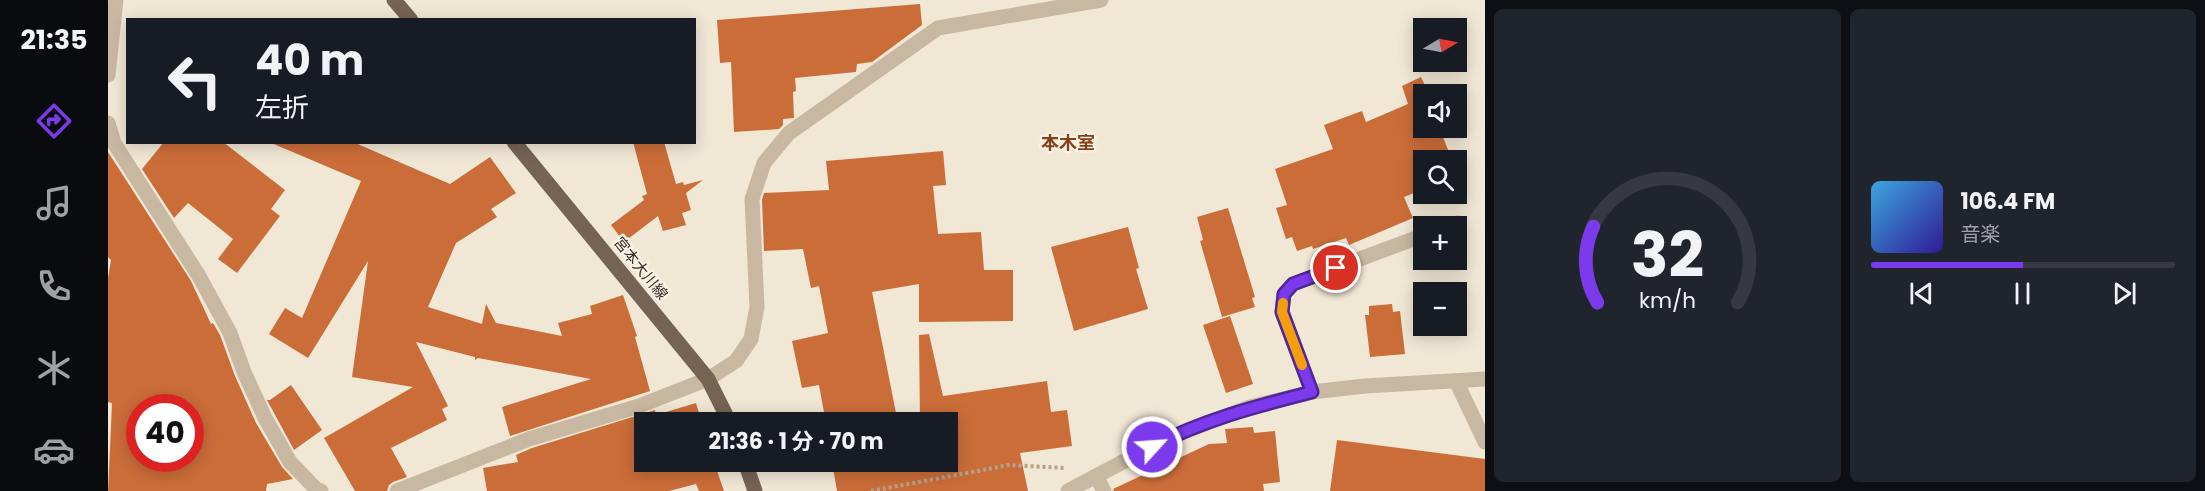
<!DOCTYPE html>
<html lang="ja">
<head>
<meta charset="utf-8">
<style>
	body { margin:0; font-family:Poppins,"Noto Sans JP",sans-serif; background:#20242c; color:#f1f3f6; height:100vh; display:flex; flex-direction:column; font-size:22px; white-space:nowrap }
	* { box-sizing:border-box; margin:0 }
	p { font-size:20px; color:#9ea1a6 }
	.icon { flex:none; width:33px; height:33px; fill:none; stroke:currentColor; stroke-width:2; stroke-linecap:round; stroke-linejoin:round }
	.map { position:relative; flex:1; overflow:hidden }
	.side { display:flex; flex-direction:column; gap:9px; padding:9px; background:#0d0f14; width:720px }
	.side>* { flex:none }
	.banner { position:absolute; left:18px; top:18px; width:570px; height:126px; border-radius:0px; box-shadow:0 3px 15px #0003; background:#171b24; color:#f1f3f6; overflow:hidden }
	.needle { width:39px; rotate:80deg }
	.tools { position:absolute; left:1305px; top:18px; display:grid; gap:12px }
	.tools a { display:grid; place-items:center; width:54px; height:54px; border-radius:0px; background:#171b24; box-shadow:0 3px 15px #0003; font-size:30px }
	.speed { position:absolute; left:18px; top:394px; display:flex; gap:12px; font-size:30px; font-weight:700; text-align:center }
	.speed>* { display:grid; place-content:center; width:78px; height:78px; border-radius:50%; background:#171b24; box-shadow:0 3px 15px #0003; line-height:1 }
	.speed .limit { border:9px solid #d22; background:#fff; color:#111 }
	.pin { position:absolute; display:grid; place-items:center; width:51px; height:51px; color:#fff; margin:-26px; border:3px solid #fff; border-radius:50%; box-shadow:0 2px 6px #0007 }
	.me { position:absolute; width:66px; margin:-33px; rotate:64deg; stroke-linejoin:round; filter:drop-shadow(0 0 4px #0008) }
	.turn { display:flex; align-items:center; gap:21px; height:126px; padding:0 30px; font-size:27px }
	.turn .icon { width:78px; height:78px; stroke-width:2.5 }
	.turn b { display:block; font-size:42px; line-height:51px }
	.side .tile { flex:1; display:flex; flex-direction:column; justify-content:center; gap:9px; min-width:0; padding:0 21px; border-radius:9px; background:#20242c }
	.side .dial { align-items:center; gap:0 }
	.dial svg { height:156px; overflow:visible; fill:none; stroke:#363941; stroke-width:7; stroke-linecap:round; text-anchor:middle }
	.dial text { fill:#f1f3f6; stroke:none }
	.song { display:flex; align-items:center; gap:18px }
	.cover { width:72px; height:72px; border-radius:9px; background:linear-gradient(135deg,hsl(200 70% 55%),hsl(250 70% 35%)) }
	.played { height:6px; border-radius:3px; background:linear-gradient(90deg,#7c3aed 50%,#363941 50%) }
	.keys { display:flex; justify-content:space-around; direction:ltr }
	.side .tiles { flex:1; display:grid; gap:9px; grid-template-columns:repeat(2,1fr) }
	.trip { position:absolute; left:526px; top:412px; width:324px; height:60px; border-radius:0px; background:#171b24; box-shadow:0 3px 15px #0003; font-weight:700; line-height:60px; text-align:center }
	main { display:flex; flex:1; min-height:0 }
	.menu { display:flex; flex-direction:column; width:108px; justify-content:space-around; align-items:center; background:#090b0e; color:#9ea1a6 }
	.menu .icon { width:42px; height:42px }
	.menu .active { color:#7c3aed }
	.menu b { font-size:27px; color:#f1f3f6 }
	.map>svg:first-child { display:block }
</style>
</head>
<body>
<main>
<nav class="menu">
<b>21:35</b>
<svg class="icon active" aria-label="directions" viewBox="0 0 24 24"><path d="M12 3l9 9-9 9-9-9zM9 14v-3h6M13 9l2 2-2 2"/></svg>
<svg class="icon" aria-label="music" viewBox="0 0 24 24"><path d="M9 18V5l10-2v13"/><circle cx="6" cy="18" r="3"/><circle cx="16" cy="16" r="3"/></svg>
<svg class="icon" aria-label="phone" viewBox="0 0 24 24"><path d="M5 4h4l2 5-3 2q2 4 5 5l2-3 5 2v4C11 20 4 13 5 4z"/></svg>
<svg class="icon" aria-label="climate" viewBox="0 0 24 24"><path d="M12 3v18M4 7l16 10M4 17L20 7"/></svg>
<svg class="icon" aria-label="car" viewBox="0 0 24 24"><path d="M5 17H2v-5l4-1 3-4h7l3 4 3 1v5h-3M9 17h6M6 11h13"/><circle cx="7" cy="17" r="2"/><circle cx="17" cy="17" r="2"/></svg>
</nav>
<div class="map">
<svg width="1377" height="491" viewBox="0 0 1377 491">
	<rect width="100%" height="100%" fill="#f1e7d5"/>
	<g fill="#cb6d39" fill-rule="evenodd">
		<path d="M 812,4 L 814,25 L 764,62 L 749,64 L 748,72 L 687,78 L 688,91 L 685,92 L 686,118 L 675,119 L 675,125 L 671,129 L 626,132 L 623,62 L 612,63 L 609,20 Z"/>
		<path d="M 1313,77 L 1321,94 L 1316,94 L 1316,128 L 1335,128 L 1337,132 L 1333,132 L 1344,160 L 1316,160 L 1316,189 L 1296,197 L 1305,218 L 1241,245 L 1238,238 L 1205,249 L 1204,246 L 1189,251 L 1184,237 L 1178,239 L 1168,208 L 1179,205 L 1167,169 L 1225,149 L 1216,125 L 1254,111 L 1258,122 L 1300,104 L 1294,86 Z"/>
		<path d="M 56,142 L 115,142 L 177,190 L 163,209 L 172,216 L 129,273 L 110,259 L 125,239 L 80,203 L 66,218 L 34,169 Z"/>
		<path d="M 161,142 L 245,142 L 342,184 L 382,157 L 408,193 L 383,209 L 389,217 L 348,243 L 320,307 L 374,324 L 378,304 L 388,323 L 454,336 L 450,323 L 484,314 L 482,306 L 515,295 L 529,336 L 527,337 L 542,391 L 402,436 L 394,407 L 483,379 L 370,358 L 367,360 L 367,357 L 308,342 L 340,406 L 334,409 L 339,420 L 283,448 L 299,477 L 285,482 L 281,485 L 279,491 L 247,491 L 216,438 L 305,387 L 244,377 L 260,261 L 200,358 L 161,334 L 177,308 L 194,318 L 253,181 Z"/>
		<path d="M 525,142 L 556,142 L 568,184 L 575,182 L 576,185 L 595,180 L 578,193 L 583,210 L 574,213 L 578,225 L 555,231 L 550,216 L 516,242 L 503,225 L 536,200 L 534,196 L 539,194 Z"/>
		<path d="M 835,151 L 838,185 L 825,186 L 830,234 L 873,232 L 876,270 L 905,270 L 905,321 L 811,322 L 811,284 L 764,292 L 790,423 L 718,423 L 711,385 L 694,388 L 684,341 L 720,333 L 711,286 L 703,288 L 695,249 L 656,251 L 654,200 L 656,193 L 721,190 L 718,161 Z"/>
		<path d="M 0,152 L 83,281 L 103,324 L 105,323 L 112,335 L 127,376 L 148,423 L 174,467 L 185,479 L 159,484 L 158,491 L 0,491 L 4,403 L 0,402 L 0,278 L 3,260 L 0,257 ZM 32,408 L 82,408 L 82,459 L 32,459 Z"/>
		<path d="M 1120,208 L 1147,297 L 1144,298 L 1147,307 L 1114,317 L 1092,241 L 1095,240 L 1089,217 Z"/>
		<path d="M 1020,227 L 1031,268 L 1028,269 L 1040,309 L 966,331 L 943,247 Z"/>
		<path d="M 1284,304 L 1285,312 L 1292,311 L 1297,354 L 1262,357 L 1257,315 L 1261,315 L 1261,306 Z"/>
		<path d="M 1122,316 L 1145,384 L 1118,393 L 1095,325 Z"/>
		<path d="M 821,334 L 835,396 L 939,381 L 943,412 L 959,410 L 964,446 L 912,453 L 920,491 L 729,491 L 724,462 L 840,462 L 840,423 L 812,423 L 811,335 Z"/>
		<path d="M 183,385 L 214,430 L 186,450 L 159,400 L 162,400 Z"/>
		<path d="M 588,403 L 594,423 L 537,423 L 537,462 L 606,462 L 616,491 L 591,491 L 588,484 L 561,491 L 379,491 L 375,468 L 410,462 L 408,455 L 424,448 L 547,410 L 548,415 Z"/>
		<path d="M 1145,427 L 1146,433 L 1167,431 L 1172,482 L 1155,484 L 1156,491 L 1006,491 L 1005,489 L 1101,444 L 1119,443 L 1117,429 Z"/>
		<path d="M 1229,440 L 1377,459 L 1377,491 L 1222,491 Z"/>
	</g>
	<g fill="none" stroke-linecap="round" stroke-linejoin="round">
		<path stroke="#b5a28b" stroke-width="4" stroke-dasharray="3 3" stroke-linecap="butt" d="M 763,491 L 901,465 L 957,468"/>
		<g stroke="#c9b8a1" stroke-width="15">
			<path d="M 0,75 L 8,0"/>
			<path d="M 0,123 L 6,143 L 91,276 L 122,333 L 136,372 L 157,418 L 182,462 L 208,489 L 213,491"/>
			<path d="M 1340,226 L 1350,223"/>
			<path d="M 1348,381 L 1377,442"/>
			<path d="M 1204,392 L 1174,312 L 1176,294 L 1185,284 L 1316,235"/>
			<path d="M 988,476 L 996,491"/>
			<path d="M 289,491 L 421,439 L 531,406 L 600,379 L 628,361 L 643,339 L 649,307 L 644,199 L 656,163 L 681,133 L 830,28 L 993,0"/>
			<path d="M 960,491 L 1062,437 L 1142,407 L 1204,392 L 1257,386 L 1377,379"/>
		</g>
		<g stroke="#766354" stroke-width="15">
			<path d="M 286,0 L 303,20"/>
			<path d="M 406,142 L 600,379 L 622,423"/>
			<path d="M 637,462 L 647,491"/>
		</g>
	</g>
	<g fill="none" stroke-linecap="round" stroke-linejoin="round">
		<defs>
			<path id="route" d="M 1044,447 C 1094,420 1149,406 1204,392 L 1174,312 L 1176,294 L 1185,284 L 1228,268"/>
		</defs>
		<use href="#route" stroke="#51269a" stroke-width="15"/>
		<use href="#route" stroke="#7c3aed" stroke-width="10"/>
		<path stroke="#f59e0b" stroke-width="10" d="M 1175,303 L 1174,312 L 1194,365"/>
	</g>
	<g text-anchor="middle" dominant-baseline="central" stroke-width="5" stroke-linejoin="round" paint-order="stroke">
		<g font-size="15" fill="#332b24" stroke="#f9f1e1">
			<text transform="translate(533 268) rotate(51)">宮本大川線</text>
		</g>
		<g font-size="18" font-weight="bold" fill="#85401a" stroke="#f9f1e1">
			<text x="960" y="142">本木室</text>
		</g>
	</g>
</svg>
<div class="tools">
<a><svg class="needle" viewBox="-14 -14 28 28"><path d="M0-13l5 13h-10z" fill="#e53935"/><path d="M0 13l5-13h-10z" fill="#9ea1a6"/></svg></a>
<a><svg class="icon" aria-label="sound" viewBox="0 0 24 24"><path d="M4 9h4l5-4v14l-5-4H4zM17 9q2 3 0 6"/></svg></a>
<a><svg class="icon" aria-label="search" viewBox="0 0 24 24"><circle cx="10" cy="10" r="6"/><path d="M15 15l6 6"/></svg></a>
<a>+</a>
<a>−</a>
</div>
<div class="speed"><div class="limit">40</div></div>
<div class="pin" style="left:1228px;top:268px;background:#d93025"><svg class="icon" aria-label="arrive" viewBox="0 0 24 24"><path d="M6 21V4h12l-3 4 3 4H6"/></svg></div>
<svg class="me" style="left:1044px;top:447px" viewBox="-20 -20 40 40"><circle r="17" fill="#7c3aed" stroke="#fff" stroke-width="3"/><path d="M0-11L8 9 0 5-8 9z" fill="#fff"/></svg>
<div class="trip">21:36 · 1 分 · 70 m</div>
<div class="banner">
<div class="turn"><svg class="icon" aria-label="left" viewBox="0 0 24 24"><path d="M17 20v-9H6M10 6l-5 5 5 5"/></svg><div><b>40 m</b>左折</div></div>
</div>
</div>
<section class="side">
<div class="tiles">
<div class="tile dial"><svg viewBox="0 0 100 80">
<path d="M14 69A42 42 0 1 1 86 69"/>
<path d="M14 69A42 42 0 0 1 12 30" stroke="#7c3aed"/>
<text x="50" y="56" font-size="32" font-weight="700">32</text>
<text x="50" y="72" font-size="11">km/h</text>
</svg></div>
<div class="tile">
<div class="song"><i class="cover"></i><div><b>106.4 FM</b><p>音楽</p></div></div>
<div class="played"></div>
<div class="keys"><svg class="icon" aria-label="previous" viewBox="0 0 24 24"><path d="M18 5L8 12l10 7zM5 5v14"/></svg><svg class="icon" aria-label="pause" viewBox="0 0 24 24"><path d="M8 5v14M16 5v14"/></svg><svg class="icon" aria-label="next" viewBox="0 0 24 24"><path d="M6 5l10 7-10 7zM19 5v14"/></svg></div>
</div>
</div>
</section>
</main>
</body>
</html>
